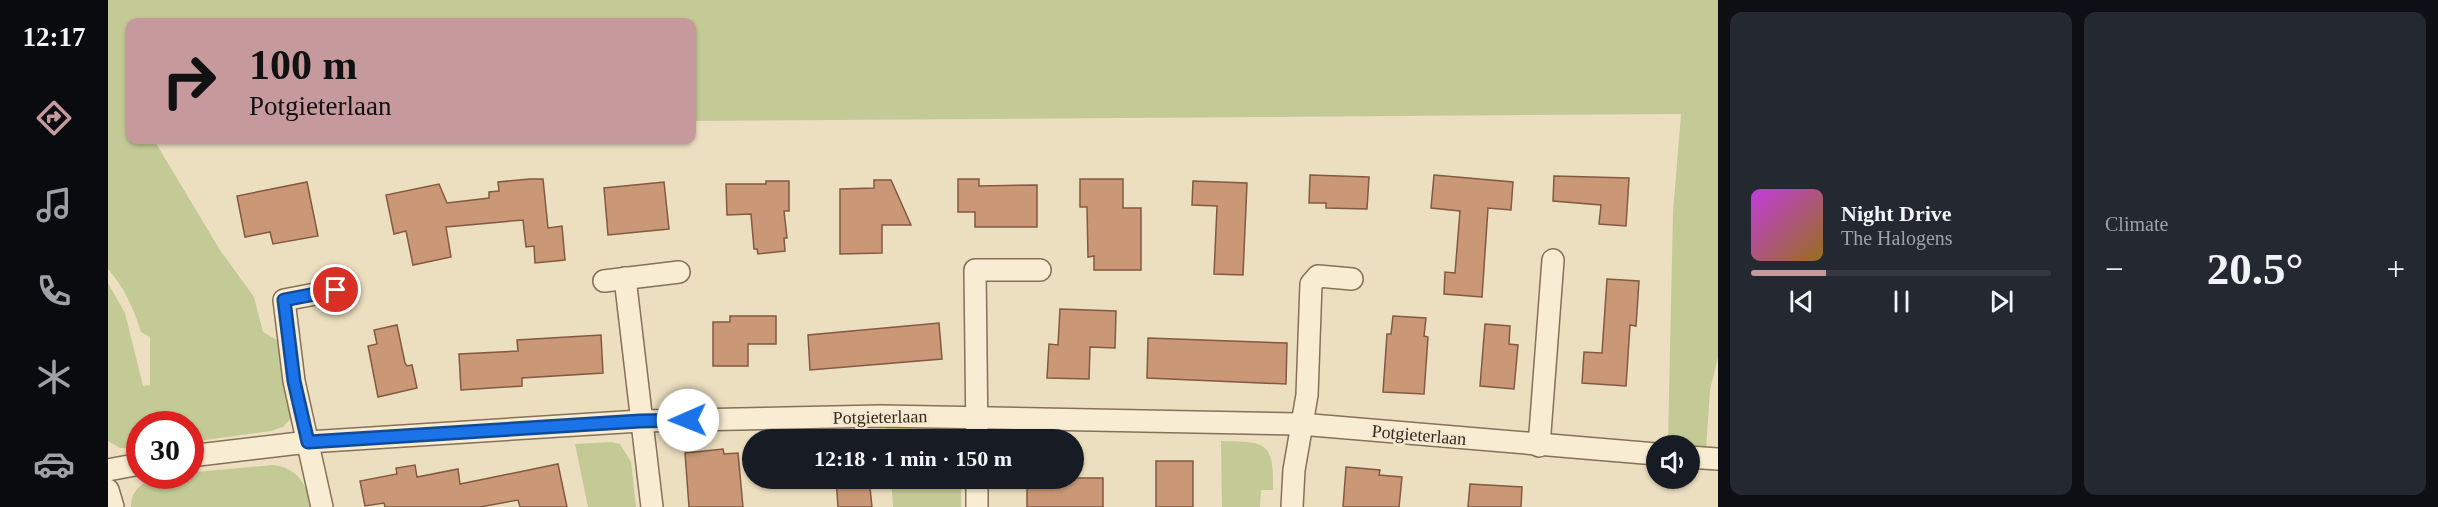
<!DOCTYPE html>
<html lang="en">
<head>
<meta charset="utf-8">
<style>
	body { margin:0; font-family:Georgia,serif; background:#242831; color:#f1f3f6; height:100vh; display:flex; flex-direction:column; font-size:22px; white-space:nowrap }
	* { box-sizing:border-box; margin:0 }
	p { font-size:20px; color:#9ea1a6 }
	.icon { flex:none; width:33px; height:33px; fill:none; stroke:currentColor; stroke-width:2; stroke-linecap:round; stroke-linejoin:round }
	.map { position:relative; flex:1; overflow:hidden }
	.details { display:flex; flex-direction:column; gap:12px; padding:12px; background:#0d0f14; width:720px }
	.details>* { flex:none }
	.guide { position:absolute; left:18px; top:18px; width:570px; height:126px; border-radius:12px; box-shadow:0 2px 4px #0004; background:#c6999c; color:#111; overflow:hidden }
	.tools { position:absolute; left:1538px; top:435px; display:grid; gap:12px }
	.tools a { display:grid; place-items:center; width:54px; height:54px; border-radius:50%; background:#171b24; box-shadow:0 2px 4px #0004; font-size:30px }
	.speed { position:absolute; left:18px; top:411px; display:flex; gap:12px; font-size:30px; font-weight:700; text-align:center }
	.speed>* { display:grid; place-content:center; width:78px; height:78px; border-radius:50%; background:#171b24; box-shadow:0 2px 4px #0004; line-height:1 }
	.speed .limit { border:9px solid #d22; background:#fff; color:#111 }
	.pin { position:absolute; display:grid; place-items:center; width:51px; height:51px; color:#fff; margin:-26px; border:3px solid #fff; border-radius:50%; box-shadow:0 2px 6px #0007 }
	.me { position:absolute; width:66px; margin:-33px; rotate:269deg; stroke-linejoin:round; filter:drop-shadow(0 0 4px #0008) }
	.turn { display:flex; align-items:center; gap:21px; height:126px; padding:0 24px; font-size:27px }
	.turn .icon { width:78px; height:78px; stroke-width:2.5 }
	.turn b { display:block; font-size:42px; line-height:51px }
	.big { font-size:45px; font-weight:600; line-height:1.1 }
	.details .card { flex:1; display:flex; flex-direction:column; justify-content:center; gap:9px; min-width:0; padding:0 21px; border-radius:12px; background:#242831 }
	.song { display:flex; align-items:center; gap:18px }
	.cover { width:72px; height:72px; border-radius:9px; background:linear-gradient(135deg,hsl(290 70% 55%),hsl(40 70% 35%)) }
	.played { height:6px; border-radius:3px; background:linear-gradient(90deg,#c6999c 25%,#363941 25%) }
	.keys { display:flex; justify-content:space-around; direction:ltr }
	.heat { display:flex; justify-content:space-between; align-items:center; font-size:33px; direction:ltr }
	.details .tiles { flex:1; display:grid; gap:12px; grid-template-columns:repeat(2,1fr) }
	.trip { position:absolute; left:634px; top:429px; width:342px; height:60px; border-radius:30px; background:#171b24; box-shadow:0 2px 4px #0004; font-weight:600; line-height:60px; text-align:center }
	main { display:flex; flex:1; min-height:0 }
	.dock { display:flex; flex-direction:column; width:108px; justify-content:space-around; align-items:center; background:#090b0e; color:#9ea1a6 }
	.dock .icon { width:42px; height:42px }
	.dock .current { color:#c6999c }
	.dock b { font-size:27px; color:#f1f3f6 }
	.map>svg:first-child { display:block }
</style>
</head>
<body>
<main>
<nav class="dock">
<b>12:17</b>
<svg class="icon current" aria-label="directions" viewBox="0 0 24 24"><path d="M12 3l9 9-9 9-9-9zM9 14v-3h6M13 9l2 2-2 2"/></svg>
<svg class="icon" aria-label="music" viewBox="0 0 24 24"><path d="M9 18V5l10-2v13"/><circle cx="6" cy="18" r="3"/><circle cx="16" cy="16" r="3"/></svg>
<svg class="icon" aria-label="phone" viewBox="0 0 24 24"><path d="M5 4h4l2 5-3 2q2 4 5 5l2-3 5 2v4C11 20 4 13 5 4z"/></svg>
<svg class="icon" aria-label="climate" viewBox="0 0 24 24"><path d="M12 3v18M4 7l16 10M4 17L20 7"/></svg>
<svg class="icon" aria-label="car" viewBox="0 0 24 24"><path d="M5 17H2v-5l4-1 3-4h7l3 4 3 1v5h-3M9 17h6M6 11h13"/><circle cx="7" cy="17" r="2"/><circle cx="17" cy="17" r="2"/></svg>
</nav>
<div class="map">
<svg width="1610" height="507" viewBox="0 0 1610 507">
	<rect width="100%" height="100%" fill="#ecdfc0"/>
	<g fill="#c4ca95">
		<path d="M 0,0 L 1610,0 L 1610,357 L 1602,390 L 1598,450 L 1560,441 L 1565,212 L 1573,114 L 584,121 L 584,22 L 22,22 L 22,140 L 46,140 L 112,250 L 146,297 L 155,332 L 169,340 L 184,417 L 175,427 L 163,431 L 83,442 L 82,424 L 32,424 L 31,448 L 12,448 L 0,441 L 0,283 L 17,313 L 35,386 L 42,385 L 42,337 L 33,332 C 26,309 16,287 0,269 Z"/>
		<path d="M 778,425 C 803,425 824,423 844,439 L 779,439 Z"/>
		<path d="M 1113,441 C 1158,442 1166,441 1165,490 L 1153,490 L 1152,507 L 1114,507 Z"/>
		<path d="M 503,442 L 512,444 L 523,462 L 528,507 L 480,507 L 467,444 Z"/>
		<path d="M 165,465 C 190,468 199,485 204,507 L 23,507 C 23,476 60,476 82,476 L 83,472 L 87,472 Z"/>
		<path d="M 783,479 L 853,479 L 853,507 L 785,507 Z"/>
	</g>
	<g fill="#ca9877" stroke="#83593f" stroke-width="1.5">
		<path d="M 1202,175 L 1261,177 L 1259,209 L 1218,208 L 1218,203 L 1201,203 Z"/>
		<path d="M 1326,175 L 1405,182 L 1403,210 L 1380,208 L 1374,297 L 1336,294 L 1337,272 L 1347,273 L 1352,211 L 1323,208 Z"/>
		<path d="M 1446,176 L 1521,178 L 1518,226 L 1491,224 L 1493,205 L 1445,201 Z"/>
		<path d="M 422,179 L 435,179 L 440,228 L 454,226 L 457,260 L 427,263 L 426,246 L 418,247 L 415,220 L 338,227 L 343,257 L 305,265 L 298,231 L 286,234 L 278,195 L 331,184 L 339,203 L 381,198 L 381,192 L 391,191 L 390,182 Z"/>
		<path d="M 850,179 L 871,179 L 871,186 L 929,185 L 929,227 L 867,227 L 867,212 L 850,212 Z"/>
		<path d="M 972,179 L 1015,179 L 1015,208 L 1033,208 L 1033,270 L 986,270 L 986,256 L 980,257 L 979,207 L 972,207 Z"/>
		<path d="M 766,180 L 783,180 L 803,225 L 774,225 L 774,253 L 732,254 L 732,189 L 766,188 Z"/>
		<path d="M 658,181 L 681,181 L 681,211 L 676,211 L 679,238 L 676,238 L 677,251 L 650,254 L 649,249 L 646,249 L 643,214 L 619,215 L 618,184 L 658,184 Z"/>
		<path d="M 1085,181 L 1139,183 L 1135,275 L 1106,274 L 1109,206 L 1084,205 Z"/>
		<path d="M 199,182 L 210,236 L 165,244 L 162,232 L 137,237 L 129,196 Z"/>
		<path d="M 556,182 L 561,229 L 500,235 L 496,188 Z"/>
		<path d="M 1499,279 L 1531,281 L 1528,326 L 1522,325 L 1518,386 L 1474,383 L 1476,352 L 1494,353 Z"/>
		<path d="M 952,309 L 1008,311 L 1007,348 L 982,347 L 981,379 L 939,378 L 941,344 L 950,345 Z"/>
		<path d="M 622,316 L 668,316 L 668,344 L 640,344 L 640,366 L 605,366 L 605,322 L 622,322 Z"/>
		<path d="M 1285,316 L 1318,318 L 1316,336 L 1320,337 L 1316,394 L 1275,392 L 1279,334 L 1283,334 Z"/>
		<path d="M 831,323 L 834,359 L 702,370 L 700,335 Z"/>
		<path d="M 1377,324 L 1402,326 L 1401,344 L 1410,345 L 1406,389 L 1372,386 Z"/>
		<path d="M 289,325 L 297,363 L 299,366 L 304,365 L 309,388 L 270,397 L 260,346 L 269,344 L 266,330 Z"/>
		<path d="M 493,335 L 495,373 L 414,378 L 414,386 L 353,390 L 351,354 L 410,351 L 409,340 Z"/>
		<path d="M 1040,338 L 1179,343 L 1178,384 L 1039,378 Z"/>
		<path d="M 615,449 L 616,454 L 630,453 L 635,507 L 581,507 L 577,453 Z"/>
		<rect x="1048" y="461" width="37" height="46"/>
		<path d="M 450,464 L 459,507 L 412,507 L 410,500 L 372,507 L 277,507 L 276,503 L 257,506 L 252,481 L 289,474 L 288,468 L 307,465 L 309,477 L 350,469 L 352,484 Z"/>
		<path d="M 1238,467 L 1272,470 L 1271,475 L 1294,477 L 1291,507 L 1235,507 Z"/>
		<path d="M 728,478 L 761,478 L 764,507 L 730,507 Z"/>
		<rect x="919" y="478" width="76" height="29"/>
		<path d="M 1362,484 L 1414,487 L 1413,507 L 1360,507 Z"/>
	</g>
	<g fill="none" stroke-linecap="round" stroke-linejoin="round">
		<defs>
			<g id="street">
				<path d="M 517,278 L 544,507"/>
				<path d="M 496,281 L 571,272"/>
				<path d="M 869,440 L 867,270 L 932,270"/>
				<path d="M 1431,446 L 1445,260"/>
				<path d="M 82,456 L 200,442 L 532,421 L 773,416 L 1192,424 L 1548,454"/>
				<path d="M 1581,457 L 1610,459"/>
				<path d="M 0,470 L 32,464"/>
				<path d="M 869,478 L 869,507"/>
				<path d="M 0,490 L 5,507"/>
				<path d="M 214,507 L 186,381 L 176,300 L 228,290"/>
				<path d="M 1184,507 L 1186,470 L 1199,395 L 1203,284 L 1210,276 L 1244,279"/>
			</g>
		</defs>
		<use href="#street" stroke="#857059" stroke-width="24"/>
		<use href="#street" stroke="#f8ecd3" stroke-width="21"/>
	</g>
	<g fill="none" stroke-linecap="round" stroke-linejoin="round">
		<defs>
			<path id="route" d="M 228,290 L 176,300 L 186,381 L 200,442 L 532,421 L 580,420"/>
		</defs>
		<use href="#route" stroke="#114b97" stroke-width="15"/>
		<use href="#route" stroke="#1a73e8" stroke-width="10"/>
	</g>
	<g text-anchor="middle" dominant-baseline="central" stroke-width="6" stroke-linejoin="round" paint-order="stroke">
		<g font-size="18" fill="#35281d" stroke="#f4e9d0">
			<text transform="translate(772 417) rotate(-1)">Potgieterlaan</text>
			<text transform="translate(1311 435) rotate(5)">Potgieterlaan</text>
		</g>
	</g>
</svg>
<div class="tools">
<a><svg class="icon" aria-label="sound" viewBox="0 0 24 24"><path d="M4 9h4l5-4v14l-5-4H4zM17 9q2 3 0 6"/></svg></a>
</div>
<div class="speed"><div class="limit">30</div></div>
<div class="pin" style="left:228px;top:290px;background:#d93025"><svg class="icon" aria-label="arrive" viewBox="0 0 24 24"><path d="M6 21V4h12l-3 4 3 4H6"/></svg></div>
<svg class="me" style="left:580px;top:420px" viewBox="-20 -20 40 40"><circle r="19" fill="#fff"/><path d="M0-13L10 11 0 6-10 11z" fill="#1a73e8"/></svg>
<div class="trip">12:18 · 1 min · 150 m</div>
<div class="guide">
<div class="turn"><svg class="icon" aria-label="right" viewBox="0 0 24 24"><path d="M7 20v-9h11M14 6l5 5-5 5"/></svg><div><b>100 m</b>Potgieterlaan</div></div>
</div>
</div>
<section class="details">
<div class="tiles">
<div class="card">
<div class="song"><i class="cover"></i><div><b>Night Drive</b><p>The Halogens</p></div></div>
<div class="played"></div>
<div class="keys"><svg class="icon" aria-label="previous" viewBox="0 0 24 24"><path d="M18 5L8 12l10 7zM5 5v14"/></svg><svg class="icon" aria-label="pause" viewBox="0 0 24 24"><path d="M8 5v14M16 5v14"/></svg><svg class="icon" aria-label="next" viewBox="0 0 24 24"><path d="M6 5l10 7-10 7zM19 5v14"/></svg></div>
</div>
<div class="card"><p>Climate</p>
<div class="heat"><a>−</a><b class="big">20.5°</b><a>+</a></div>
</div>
</div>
</section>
</main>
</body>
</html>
